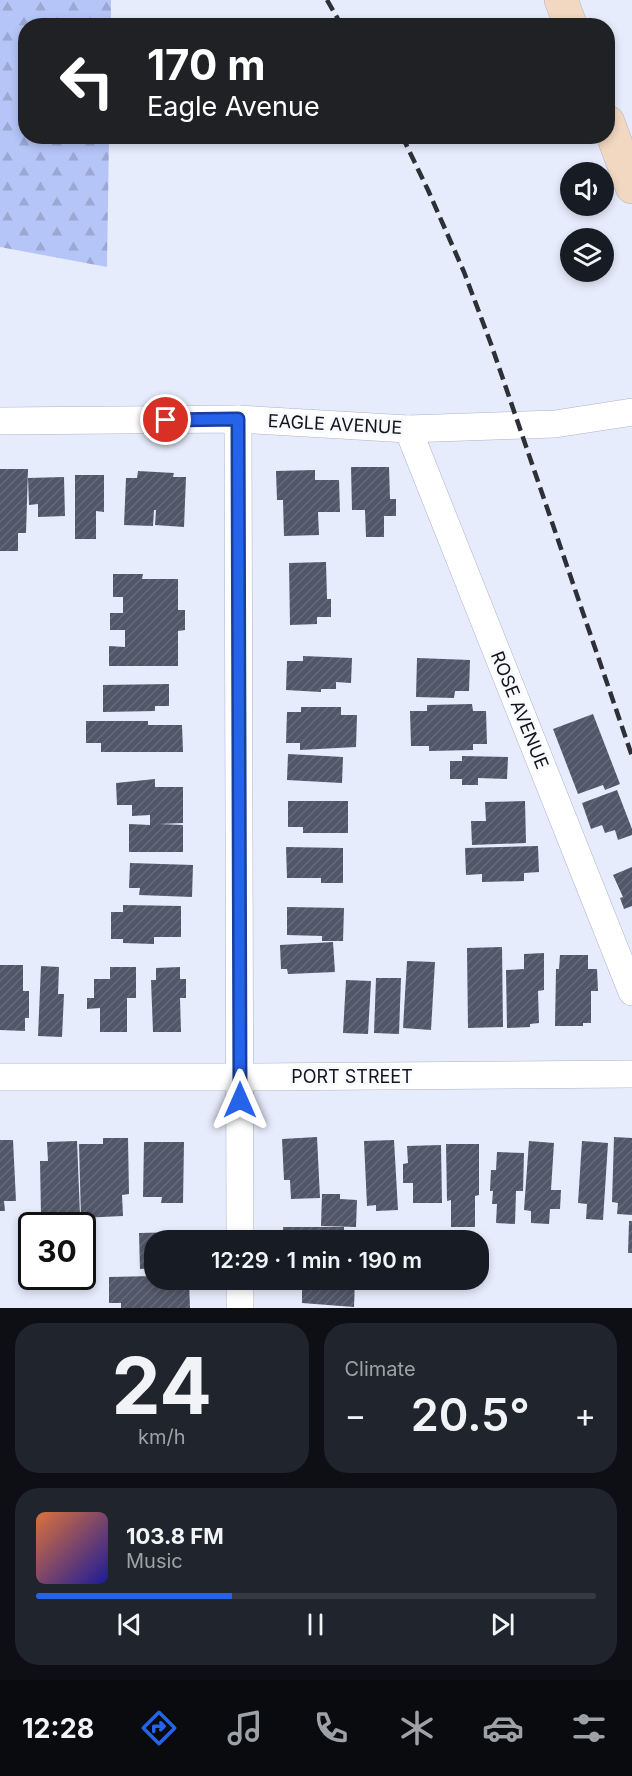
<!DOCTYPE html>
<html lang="en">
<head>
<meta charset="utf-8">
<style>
	body { margin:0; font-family:Inter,sans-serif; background:#20242c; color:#f1f3f6; height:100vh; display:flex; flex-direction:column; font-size:22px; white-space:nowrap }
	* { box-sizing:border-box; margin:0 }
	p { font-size:20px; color:#9ea1a6 }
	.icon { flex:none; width:33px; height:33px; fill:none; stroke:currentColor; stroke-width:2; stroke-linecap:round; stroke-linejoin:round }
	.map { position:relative; height:1308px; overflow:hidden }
	.drawer { display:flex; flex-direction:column; gap:15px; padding:15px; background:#0d0f14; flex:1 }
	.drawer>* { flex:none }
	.top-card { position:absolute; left:18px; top:18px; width:597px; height:126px; border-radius:24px; box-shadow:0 3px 9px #0003; background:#202124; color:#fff; overflow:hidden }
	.tools { position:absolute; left:560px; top:162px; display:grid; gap:12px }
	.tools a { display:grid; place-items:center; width:54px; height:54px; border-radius:50%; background:#171b24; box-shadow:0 3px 9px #0003; font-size:30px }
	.speed { position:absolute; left:18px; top:1212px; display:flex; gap:12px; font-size:30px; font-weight:700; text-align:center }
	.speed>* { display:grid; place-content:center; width:78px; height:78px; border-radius:50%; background:#171b24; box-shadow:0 3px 9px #0003; line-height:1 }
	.speed .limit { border:3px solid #111; border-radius:9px; background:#fff; color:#111 }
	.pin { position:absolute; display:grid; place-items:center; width:51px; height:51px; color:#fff; margin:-26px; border:3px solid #fff; border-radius:50%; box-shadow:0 2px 6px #0007 }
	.me { position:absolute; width:66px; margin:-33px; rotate:0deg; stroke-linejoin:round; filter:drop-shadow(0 0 4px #0008) }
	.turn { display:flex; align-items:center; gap:21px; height:126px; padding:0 30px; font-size:27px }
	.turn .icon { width:78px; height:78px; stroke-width:2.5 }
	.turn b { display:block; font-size:42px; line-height:51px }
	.big { font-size:45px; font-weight:600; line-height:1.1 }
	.drawer .card { flex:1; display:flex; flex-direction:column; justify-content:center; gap:9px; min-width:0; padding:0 21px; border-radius:24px; background:#20242c }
	.drawer .dial { align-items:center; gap:0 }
	.dial b { font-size:78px; line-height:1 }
	.song { display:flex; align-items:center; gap:18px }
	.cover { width:72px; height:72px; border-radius:9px; background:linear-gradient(135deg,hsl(20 70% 55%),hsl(240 70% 35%)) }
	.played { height:6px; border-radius:3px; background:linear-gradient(90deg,#2563eb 35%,#363941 35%) }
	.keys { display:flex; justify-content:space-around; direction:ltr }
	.heat { display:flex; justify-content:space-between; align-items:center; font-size:33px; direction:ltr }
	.drawer .tiles { flex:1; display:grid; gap:15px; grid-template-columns:1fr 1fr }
	.card:last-child { grid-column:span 2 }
	.trip { position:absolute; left:144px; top:1230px; width:345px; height:60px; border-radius:24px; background:#171b24; box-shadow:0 3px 9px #0003; font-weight:600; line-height:60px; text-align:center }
	.menu { display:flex; height:96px; justify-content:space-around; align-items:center; background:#090b0e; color:#9ea1a6 }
	.menu .icon { width:42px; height:42px }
	.menu .on { color:#2563eb }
	.menu b { font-size:27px; color:#f1f3f6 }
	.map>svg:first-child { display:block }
</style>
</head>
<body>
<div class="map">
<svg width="632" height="1308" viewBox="0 0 632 1308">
	<defs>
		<pattern id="forest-firs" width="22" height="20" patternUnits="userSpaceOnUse" patternTransform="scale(1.5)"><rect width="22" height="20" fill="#b5c5f7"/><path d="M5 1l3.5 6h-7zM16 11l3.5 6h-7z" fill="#9ba8d3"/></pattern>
		<pattern id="building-hatch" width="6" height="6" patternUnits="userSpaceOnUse" patternTransform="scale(1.5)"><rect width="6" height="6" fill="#515768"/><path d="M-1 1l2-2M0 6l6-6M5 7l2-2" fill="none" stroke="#666b79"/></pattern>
	</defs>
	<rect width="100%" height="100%" fill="#e7ecfd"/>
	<path fill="url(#forest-firs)" d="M 0,0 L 111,0 L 111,25 L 26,26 L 26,136 L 109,137 L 107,267 L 0,247 Z"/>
	<g fill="url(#building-hatch)">
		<path d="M 351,467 L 389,467 L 390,499 L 396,499 L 396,516 L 384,516 L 384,537 L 366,537 L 365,510 L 352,510 Z"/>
		<path d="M 0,469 L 28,469 L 26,533 L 18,533 L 18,551 L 0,551 Z"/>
		<path d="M 315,470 L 315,480 L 339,480 L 340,512 L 318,512 L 319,535 L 284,536 L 283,500 L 277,500 L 276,471 Z"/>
		<path d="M 138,471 L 174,473 L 173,477 L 186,477 L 184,527 L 155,525 L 156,510 L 154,510 L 153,526 L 124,525 L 126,478 L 137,478 Z"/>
		<path d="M 75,475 L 104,475 L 104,512 L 96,511 L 96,539 L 75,539 Z"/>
		<path d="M 64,477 L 65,516 L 38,517 L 38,504 L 29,505 L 28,478 Z"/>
		<path d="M 326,562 L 327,599 L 331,599 L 331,617 L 317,617 L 317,624 L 290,625 L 289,563 Z"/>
		<path d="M 113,574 L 143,574 L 142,579 L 178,579 L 178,610 L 185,610 L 185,630 L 178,631 L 178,666 L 109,666 L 109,646 L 125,647 L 125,630 L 110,630 L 110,613 L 123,613 L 123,597 L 113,597 Z"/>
		<path d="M 303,656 L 352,658 L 351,683 L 336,682 L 336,689 L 321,689 L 321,692 L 286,690 L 287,661 L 303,661 Z"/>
		<path d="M 417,658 L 470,660 L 469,691 L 455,691 L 454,698 L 416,697 Z"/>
		<path d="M 169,684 L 169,706 L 155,706 L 155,711 L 103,712 L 103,685 Z"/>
		<path d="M 472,704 L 473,711 L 486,711 L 487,744 L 473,744 L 473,750 L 429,751 L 429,746 L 411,746 L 410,711 L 427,711 L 427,705 Z"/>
		<path d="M 301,707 L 341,707 L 341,715 L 357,715 L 356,747 L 300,750 L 300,743 L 286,743 L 287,712 L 301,712 Z"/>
		<path d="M 593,714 L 620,784 L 605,790 L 603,785 L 578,794 L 553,729 Z"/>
		<path d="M 86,721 L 148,721 L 148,725 L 182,725 L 183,752 L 101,752 L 101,743 L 86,743 Z"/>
		<path d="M 288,754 L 343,757 L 342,783 L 287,780 Z"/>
		<path d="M 462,756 L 508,757 L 507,779 L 478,778 L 478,785 L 462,785 L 462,779 L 450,779 L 450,761 L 462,761 Z"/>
		<path d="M 155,779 L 155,787 L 183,787 L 183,823 L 159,824 L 183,825 L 183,852 L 129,852 L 129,824 L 150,825 L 150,815 L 132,816 L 132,805 L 117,805 L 116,783 Z"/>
		<path d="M 617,790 L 632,829 L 632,835 L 618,840 L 615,830 L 605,833 L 602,825 L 591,829 L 582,803 Z"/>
		<path d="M 288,801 L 348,801 L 348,833 L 303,833 L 303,827 L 288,827 Z"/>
		<path d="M 525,801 L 526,843 L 472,845 L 471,821 L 486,821 L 485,802 Z"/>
		<path d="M 538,846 L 539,872 L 524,873 L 524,881 L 482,882 L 482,874 L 466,875 L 465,848 Z"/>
		<path d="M 286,847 L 343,848 L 343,883 L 321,883 L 321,878 L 287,878 Z"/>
		<path d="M 130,863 L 193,865 L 192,897 L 139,895 L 140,888 L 129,888 Z"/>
		<path d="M 632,867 L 632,906 L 624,909 L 620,898 L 623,897 L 613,875 Z"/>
		<path d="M 123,905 L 181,906 L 181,937 L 154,937 L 154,944 L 123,943 L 123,939 L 111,939 L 111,912 L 123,912 Z"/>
		<path d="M 287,907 L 344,908 L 343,941 L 322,941 L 322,936 L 287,935 Z"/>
		<path d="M 333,942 L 335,972 L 288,974 L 287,969 L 281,969 L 280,945 Z"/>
		<path d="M 502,947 L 503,1027 L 468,1028 L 467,948 Z"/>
		<path d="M 544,953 L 544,990 L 538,991 L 539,1023 L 530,1024 L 530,1027 L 507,1028 L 506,970 L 524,969 L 524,954 Z"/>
		<path d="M 560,955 L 588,955 L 588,969 L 597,969 L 598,991 L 591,991 L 591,1023 L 583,1023 L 583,1026 L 555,1026 L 556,969 L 559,969 Z"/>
		<path d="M 407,961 L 435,962 L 431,1030 L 403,1028 Z"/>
		<path d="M 0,965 L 23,965 L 23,991 L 29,991 L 29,1018 L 25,1018 L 25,1031 L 0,1030 Z"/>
		<path d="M 41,966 L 59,967 L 58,994 L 64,994 L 62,1037 L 38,1036 Z"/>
		<path d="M 110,967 L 136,967 L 136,998 L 127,998 L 127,1032 L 100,1032 L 100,1008 L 87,1009 L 87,998 L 94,998 L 94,979 L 110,979 Z"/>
		<path d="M 180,967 L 180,979 L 186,979 L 186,998 L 180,998 L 181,1032 L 153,1032 L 151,980 L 156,980 L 156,968 Z"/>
		<path d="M 376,978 L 401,978 L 399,1034 L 374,1033 Z"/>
		<path d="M 346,980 L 371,981 L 368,1034 L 343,1033 Z"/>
		<path d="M 317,1137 L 320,1198 L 291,1199 L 290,1180 L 284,1180 L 282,1139 Z"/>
		<path d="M 614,1137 L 632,1138 L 632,1215 L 617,1214 L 618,1203 L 612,1202 Z"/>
		<path d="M 103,1138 L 128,1138 L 129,1194 L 122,1195 L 123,1216 L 81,1218 L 79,1144 L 103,1144 Z"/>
		<path d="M 0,1140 L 13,1140 L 16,1201 L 4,1201 L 5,1211 L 0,1211 Z"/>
		<path d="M 394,1140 L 398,1210 L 376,1211 L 376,1205 L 367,1206 L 364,1141 Z"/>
		<path d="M 77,1141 L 80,1215 L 41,1216 L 40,1161 L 48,1161 L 47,1142 Z"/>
		<path d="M 529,1141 L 554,1143 L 551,1190 L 561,1190 L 560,1209 L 550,1209 L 549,1224 L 531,1223 L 531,1211 L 524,1210 Z"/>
		<path d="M 582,1141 L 608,1143 L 603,1220 L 586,1219 L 587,1204 L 578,1203 Z"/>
		<path d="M 144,1142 L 184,1142 L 183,1203 L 161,1203 L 162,1197 L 143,1197 Z"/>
		<path d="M 446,1144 L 479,1144 L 479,1195 L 475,1196 L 475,1227 L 451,1227 L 451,1200 L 447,1201 Z"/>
		<path d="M 441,1145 L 442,1203 L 413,1203 L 413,1183 L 403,1183 L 403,1164 L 408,1163 L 407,1146 Z"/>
		<path d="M 497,1152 L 524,1153 L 523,1191 L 516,1191 L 515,1224 L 496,1223 L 497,1204 L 492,1204 L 493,1191 L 490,1191 L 491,1170 L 496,1170 Z"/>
		<path d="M 322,1194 L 340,1194 L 340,1199 L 357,1200 L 356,1227 L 321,1226 Z"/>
		<path d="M 629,1221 L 632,1221 L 632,1253 L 628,1253 Z"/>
		<rect x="283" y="1227" width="61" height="13"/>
		<path d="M 182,1232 L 183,1240 L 154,1240 L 154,1268 L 140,1269 L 139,1233 Z"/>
		<path d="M 29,1248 L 32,1248 L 32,1276 L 64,1276 L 64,1281 L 30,1281 Z"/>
		<path d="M 154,1276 L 154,1280 L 189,1280 L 190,1308 L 121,1308 L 121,1303 L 109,1303 L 109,1277 Z"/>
		<path d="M 302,1280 L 355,1280 L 354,1307 L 302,1303 Z"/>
	</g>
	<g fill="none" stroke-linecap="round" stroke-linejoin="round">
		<defs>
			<g id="street">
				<path d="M 238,419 L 240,1240"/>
				<path d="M 0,421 L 238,419 L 408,429 L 555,424 L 632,412"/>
				<path d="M 408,429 L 632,992"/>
				<path d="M 0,1077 L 240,1077 L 632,1074"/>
				<path d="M 240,1280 L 240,1308"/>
			</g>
			<g id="secondary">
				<path d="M 561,0 L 571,26"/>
				<path d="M 608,122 L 632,187"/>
			</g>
		</defs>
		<use href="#street" stroke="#acb2c6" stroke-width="28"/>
		<use href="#secondary" stroke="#acb2c6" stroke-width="34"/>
		<use href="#street" stroke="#fff" stroke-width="27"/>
		<use href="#secondary" stroke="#f2d8c0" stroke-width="33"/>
		<g stroke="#2e3038" stroke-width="4.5" stroke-dasharray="12 6" stroke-linecap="butt">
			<path d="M 327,0 L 342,26"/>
			<path d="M 402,136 L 428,190 L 464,272 L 491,344 L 632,756"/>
		</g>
	</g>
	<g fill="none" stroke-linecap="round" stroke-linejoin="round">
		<defs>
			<path id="route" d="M 166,420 L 238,419 L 240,1100"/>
		</defs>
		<use href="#route" stroke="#184099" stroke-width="15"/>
		<use href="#route" stroke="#2563eb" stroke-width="10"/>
	</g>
	<g text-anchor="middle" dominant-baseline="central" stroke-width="6" stroke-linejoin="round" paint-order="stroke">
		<g font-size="18" fill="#13151c" stroke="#f8fafe">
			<text transform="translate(335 424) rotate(3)">EAGLE AVENUE</text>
			<text transform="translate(520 710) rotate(68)">ROSE AVENUE</text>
			<text x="352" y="1076">PORT STREET</text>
		</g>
	</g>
</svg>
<div class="tools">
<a><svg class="icon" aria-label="sound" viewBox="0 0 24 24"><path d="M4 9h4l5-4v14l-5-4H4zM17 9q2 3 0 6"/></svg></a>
<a><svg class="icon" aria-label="layers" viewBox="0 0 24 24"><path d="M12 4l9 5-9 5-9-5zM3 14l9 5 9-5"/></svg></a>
</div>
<div class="speed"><div class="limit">30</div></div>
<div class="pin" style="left:166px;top:420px;background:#d93025"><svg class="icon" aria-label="arrive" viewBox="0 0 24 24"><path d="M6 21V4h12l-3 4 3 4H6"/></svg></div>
<svg class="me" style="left:240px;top:1100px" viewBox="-20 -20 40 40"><path d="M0-17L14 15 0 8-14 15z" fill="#2563eb" stroke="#fff" stroke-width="4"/></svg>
<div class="trip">12:29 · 1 min · 190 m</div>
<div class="top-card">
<div class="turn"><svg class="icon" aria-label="left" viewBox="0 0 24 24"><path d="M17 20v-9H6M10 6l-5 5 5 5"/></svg><div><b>170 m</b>Eagle Avenue</div></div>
</div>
</div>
<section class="drawer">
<div class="tiles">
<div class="card dial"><b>24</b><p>km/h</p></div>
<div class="card"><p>Climate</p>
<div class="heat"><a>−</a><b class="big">20.5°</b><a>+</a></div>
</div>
<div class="card">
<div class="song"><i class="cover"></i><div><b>103.8 FM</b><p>Music</p></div></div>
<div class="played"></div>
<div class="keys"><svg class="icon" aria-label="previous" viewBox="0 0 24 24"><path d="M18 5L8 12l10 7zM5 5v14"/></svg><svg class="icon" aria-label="pause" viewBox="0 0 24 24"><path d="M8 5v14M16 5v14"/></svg><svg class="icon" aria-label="next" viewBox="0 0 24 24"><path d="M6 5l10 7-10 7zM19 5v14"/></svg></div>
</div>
</div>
</section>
<nav class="menu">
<b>12:28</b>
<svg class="icon on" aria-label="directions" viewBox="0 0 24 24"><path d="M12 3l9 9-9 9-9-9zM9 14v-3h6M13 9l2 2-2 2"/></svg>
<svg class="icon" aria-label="music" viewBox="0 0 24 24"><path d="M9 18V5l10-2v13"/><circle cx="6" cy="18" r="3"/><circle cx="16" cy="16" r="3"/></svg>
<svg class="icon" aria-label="phone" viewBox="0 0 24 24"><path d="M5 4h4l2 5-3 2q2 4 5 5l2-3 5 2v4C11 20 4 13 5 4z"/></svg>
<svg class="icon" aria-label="climate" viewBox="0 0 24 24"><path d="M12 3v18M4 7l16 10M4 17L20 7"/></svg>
<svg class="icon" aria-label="car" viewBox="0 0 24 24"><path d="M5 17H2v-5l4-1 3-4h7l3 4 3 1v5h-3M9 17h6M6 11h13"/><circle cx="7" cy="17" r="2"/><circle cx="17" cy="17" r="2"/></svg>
<svg class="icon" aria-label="filters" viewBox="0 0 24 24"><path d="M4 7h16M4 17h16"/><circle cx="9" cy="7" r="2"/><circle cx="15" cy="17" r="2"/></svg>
</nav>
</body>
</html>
